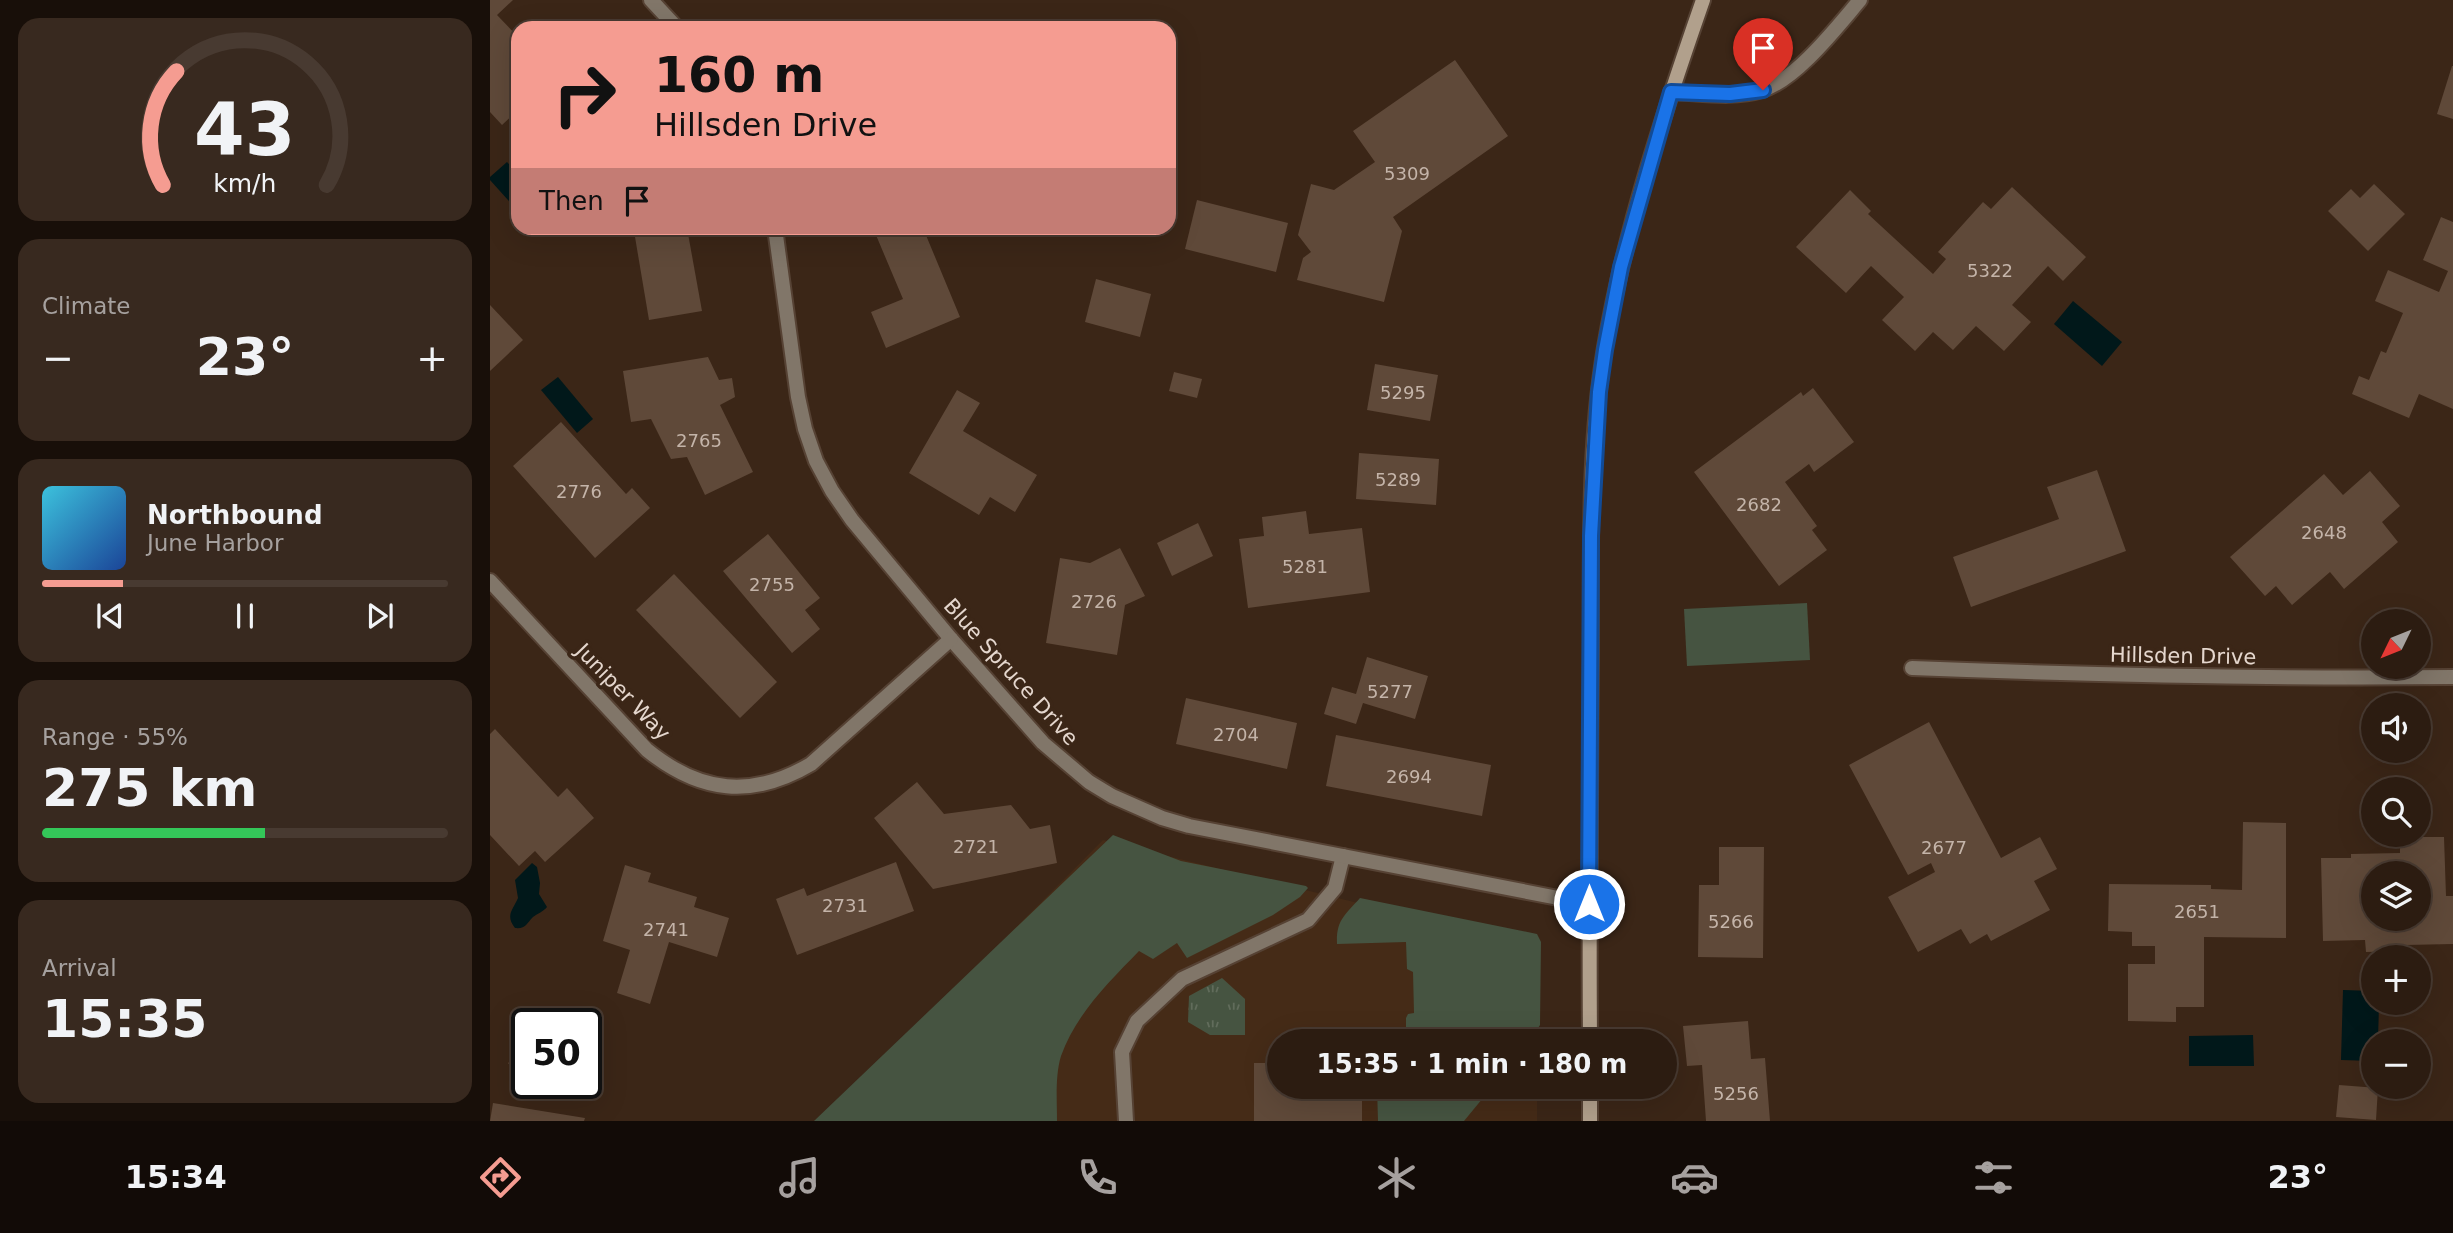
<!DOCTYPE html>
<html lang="en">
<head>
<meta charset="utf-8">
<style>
	body { margin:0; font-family:"DejaVu Sans",sans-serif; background:#38291f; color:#f1f3f6; height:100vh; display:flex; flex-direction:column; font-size:26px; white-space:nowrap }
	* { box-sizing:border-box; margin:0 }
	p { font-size:23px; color:#a6a19f }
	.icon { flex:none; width:38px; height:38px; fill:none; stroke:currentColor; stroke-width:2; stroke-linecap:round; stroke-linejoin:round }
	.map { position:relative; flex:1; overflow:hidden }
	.panel { display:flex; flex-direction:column; gap:18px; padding:18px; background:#180f09; width:490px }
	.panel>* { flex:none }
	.banner { position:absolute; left:21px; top:21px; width:665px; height:214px; border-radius:21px; box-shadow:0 7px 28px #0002,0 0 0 2px #483a31; background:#f59c91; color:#111; overflow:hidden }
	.needle { width:46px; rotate:227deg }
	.buttons { position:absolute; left:1871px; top:609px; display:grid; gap:14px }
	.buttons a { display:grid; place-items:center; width:70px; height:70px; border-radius:50%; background:#2c1c11; box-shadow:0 7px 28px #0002,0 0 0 2px #483a31; font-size:35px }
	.speed { position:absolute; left:21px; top:1008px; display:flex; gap:14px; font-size:35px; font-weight:700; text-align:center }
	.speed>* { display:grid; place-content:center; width:91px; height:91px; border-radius:50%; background:#2c1c11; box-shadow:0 7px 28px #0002,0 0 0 2px #483a31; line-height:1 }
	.speed .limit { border:4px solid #111; border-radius:10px; background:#fff; color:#111 }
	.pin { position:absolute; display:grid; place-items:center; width:60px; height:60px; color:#fff; margin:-72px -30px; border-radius:50% 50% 50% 0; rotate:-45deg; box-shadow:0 0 7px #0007 }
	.pin .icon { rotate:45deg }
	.me { position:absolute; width:77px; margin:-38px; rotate:0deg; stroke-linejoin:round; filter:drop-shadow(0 0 5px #0008) }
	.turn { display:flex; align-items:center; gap:24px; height:147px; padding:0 28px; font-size:32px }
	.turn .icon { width:91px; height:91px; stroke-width:2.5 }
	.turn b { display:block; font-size:49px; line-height:60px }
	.then { display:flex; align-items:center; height:66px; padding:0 28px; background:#0003; gap:14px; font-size:26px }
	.big { font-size:52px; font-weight:800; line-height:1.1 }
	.panel .tile { flex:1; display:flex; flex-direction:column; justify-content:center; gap:10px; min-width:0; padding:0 24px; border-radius:21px; background:#38291f }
	.panel .dial { align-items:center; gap:0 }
	.dial svg { height:182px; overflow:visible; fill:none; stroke:#483a31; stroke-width:7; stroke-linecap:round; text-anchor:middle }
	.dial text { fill:#f1f3f6; stroke:none }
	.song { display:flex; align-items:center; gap:21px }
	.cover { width:84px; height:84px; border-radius:10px; background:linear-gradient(135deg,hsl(190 70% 55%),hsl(220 70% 35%)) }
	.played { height:7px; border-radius:4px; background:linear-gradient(90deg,#f59c91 20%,#483a31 20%) }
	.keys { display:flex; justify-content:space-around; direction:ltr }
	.heat { display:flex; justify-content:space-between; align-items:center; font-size:38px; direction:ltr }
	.charge { height:10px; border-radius:5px; background:linear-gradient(90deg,#34c759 55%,#483a31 0) }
	.trip { position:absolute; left:777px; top:1029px; width:410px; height:70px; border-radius:35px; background:#2c1c11; box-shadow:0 7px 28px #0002,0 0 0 2px #483a31; font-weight:800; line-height:70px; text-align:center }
	.tabs { display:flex; height:112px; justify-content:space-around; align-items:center; background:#120b07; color:#a6a19f }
	.tabs .icon { width:49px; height:49px }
	.tabs .active { color:#f59c91 }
	.tabs b { font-size:32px; color:#f1f3f6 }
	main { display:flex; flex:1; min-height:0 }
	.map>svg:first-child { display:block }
</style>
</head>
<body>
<main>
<section class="panel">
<div class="tile dial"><svg viewBox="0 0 100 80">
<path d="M14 69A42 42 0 1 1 86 69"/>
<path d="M14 69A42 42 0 0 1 20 19" stroke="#f59c91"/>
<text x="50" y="56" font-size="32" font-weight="700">43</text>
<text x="50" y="72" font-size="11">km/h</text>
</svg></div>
<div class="tile"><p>Climate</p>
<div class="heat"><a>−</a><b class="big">23°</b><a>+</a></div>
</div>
<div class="tile">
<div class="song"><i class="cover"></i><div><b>Northbound</b><p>June Harbor</p></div></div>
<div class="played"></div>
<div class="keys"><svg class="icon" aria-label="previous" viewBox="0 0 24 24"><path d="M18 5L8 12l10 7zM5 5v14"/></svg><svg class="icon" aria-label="pause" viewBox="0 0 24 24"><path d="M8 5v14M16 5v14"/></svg><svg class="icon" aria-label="next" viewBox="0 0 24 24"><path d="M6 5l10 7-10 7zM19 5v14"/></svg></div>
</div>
<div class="tile"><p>Range · 55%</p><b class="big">275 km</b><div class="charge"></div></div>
<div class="tile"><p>Arrival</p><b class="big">15:35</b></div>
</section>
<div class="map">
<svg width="1963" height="1121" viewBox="0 0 1963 1121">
	<defs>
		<pattern id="park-tufts" width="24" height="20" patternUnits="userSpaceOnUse" patternTransform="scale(1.75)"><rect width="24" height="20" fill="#465441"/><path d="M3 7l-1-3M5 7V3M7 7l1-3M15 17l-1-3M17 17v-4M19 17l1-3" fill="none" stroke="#616c5b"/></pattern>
	</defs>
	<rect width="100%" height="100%" fill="#3b2617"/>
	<path fill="#452b17" d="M 613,840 L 1046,947 L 1047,1041 L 789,1041 L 789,1087 L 1047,1087 L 1047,1121 L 333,1121 Z"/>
	<g fill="#465441">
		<path d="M 1317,603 L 1320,660 L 1197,666 L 1194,609 Z"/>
		<path d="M 623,835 L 691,861 L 816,886 L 818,888 L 810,897 L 783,915 L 697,958 L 687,943 L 663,959 L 649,951 C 619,982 586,1014 571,1056 C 565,1076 567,1100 567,1121 L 324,1121 Z"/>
		<path d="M 870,898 L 1047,934 L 1051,942 L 1050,1025 L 1040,1041 L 916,1041 L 916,1018 L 918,1014 L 924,1013 L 923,972 L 917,969 L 916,942 L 847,944 C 846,920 855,915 870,898 Z"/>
		<path d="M 887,1087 L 1002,1087 L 974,1121 L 888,1121 Z"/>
	</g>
	<path fill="url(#park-tufts)" d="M 732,978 L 755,999 L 755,1035 L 720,1035 L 698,1022 L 699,996 Z"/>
	<g fill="#01181a">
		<path d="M 17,162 L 28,174 L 28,211 L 0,180 L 0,177 Z"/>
		<path d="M 1583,301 L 1632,342 L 1612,366 L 1564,324 Z"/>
		<path d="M 68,377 L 103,419 L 87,433 L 51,390 Z"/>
		<path d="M 42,863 L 47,867 L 50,883 L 49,894 L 57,907 C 53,912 48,913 43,917 C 36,924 36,929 25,928 C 15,915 23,910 28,898 L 25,880 Z"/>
		<path d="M 1853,990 L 1883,991 L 1883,1003 L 1889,1003 L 1888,1041 L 1883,1041 L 1883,1061 L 1851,1060 Z"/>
		<path d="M 1763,1035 L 1764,1066 L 1699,1066 L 1699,1036 Z"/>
	</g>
	<g fill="#5f4939" fill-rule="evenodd">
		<path d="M 0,0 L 23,0 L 7,15 L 28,37 L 28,110 L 12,125 L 0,112 Z"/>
		<path d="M 390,19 L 396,28 L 378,28 Z"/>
		<path d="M 965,60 L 1018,136 L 903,217 L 912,231 L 894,302 L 807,280 L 813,258 L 821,252 L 808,235 L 821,184 L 844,190 L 885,162 L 863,131 Z"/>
		<path d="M 1962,66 L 1963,66 L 1963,119 L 1947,114 Z"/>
		<path d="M 1884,184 L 1915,214 L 1878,251 L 1838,211 L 1861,189 L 1870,198 Z"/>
		<path d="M 1522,187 L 1596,257 L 1573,281 L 1558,266 L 1522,305 L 1541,322 L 1514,351 L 1486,326 L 1463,350 L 1443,332 L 1425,351 L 1392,320 L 1414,297 L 1381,266 L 1356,293 L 1306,247 L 1360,190 L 1381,211 L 1378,214 L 1443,274 L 1456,259 L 1448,252 L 1493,202 L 1501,209 Z"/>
		<path d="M 707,200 L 798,223 L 786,272 L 695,249 Z"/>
		<path d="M 1951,217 L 1963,222 L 1963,409 L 1929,394 L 1919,418 L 1862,394 L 1869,376 L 1879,380 L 1891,351 L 1896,353 L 1913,313 L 1885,301 L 1898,270 L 1949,292 L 1958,271 L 1933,260 Z"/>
		<path d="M 165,228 L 197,228 L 212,311 L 159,320 L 144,231 Z"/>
		<path d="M 383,228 L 433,228 L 470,317 L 396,348 L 381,312 L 413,299 Z"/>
		<path d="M 606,279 L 661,294 L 650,337 L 595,322 Z"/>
		<path d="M 0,305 L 33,340 L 0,371 Z"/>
		<path d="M 218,357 L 229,380 L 242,378 L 245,397 L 230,405 L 263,472 L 215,495 L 197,457 L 181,459 L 161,419 L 141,422 L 133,371 Z"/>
		<path d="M 885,364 L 948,375 L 940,421 L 877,410 Z"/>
		<path d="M 684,372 L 712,379 L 707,398 L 679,391 Z"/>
		<path d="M 1323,388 L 1364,442 L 1324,472 L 1319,464 L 1295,482 L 1327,526 L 1322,530 L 1337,550 L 1289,586 L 1204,472 L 1311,392 L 1313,396 Z"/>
		<path d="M 467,390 L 490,403 L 473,431 L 547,475 L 525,512 L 500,497 L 489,515 L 419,473 Z"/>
		<path d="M 71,422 L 136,494 L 142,488 L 160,508 L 105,558 L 23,466 Z"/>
		<path d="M 869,453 L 949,459 L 946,505 L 866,499 Z"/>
		<path d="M 1607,470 L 1636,551 L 1481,607 L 1463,557 L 1569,519 L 1557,487 Z"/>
		<path d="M 1880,471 L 1910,506 L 1892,522 L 1908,542 L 1854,589 L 1840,572 L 1802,605 L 1786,586 L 1775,596 L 1740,557 L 1834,474 L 1853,495 Z"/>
		<path d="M 816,511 L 819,534 L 872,528 L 880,592 L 758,608 L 749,539 L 774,536 L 772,517 Z"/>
		<path d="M 708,523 L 723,556 L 682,576 L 667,543 Z"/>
		<path d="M 278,534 L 330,598 L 315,610 L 330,629 L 302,653 L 233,571 Z"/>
		<path d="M 630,548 L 655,596 L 635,605 L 627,655 L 556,643 L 570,558 L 600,563 Z"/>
		<path d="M 184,574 L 287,682 L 250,718 L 146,610 Z"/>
		<path d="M 877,657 L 938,676 L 925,719 L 873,703 L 866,724 L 834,714 L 842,687 L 866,694 Z"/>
		<path d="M 696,698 L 807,723 L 797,769 L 686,744 Z"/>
		<path d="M 1439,722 L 1511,858 L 1550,837 L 1567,869 L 1544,881 L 1560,910 L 1501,941 L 1497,934 L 1480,944 L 1471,929 L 1428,952 L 1398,897 L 1445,872 L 1441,863 L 1418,875 L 1359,765 Z"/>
		<path d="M 5,729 L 68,797 L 77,788 L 104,818 L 55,862 L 45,851 L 29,866 L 0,835 L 0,734 Z"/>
		<path d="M 846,735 L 1001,765 L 992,816 L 836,786 Z"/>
		<path d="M 427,782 L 454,814 L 521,805 L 540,829 L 560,825 L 567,863 L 443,889 L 384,818 Z"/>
		<path d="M 1753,822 L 1796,823 L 1796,938 L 1714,937 L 1714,1007 L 1686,1007 L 1686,1022 L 1638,1021 L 1638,964 L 1665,964 L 1665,946 L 1642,946 L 1642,932 L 1618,931 L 1619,884 L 1721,885 L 1721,889 L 1752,890 Z"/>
		<path d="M 1910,837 L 1954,837 L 1956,896 L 1963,896 L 1963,944 L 1915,945 L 1915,951 L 1876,952 L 1875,940 L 1833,941 L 1831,858 L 1861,858 L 1861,854 L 1910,853 ZM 1883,873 L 1928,873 L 1928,919 L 1883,919 Z"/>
		<path d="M 1229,847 L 1274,847 L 1273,958 L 1208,957 L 1209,885 L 1229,885 Z"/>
		<path d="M 406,862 L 424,911 L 307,955 L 286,899 L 314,888 L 317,896 Z"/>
		<path d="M 135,865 L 161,873 L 158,882 L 207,897 L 204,907 L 239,918 L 227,957 L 179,942 L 160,1004 L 127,993 L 140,950 L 113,941 Z"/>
		<path d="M 1258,1021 L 1261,1059 L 1275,1058 L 1280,1121 L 1216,1121 L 1212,1065 L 1197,1066 L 1193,1026 Z"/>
		<path d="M 37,1048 L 37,1083 L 68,1083 L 48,1100 L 18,1063 Z"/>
		<path d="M 764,1063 L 789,1063 L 789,1087 L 872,1087 L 872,1121 L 764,1121 Z"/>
		<path d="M 1849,1085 L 1888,1088 L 1886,1120 L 1846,1117 Z"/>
		<path d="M 3,1103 L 95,1118 L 94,1121 L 0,1121 Z"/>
	</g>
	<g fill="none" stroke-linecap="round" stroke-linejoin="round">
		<defs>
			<path id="service" d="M 636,1121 L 632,1052 L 647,1021 L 692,979 L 818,920 L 845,888 L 853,856"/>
			<g id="minor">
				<path d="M 161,0 L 187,28"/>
				<path d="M 1181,92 C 1210,93 1244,99 1272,90 C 1306,80 1347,27 1370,0"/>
				<path d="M 285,228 L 308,397 L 315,429 L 326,461 L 342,491 L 362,520 L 461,639 L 553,743 L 599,782 L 622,796 L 672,818 L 699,826 L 1099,904"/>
				<path d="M 0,581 L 157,750 C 210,793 262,799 321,764 L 461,639"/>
				<path d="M 1422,668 C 1602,675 1782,679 1963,677"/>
			</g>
			<g id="secondary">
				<path d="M 1100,1041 C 1099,912 1100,783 1101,654 C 1101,552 1098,448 1115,347 C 1135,229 1174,112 1213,0"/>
				<path d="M 1100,1087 L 1100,1121"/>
			</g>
		</defs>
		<use href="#service" stroke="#564234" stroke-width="18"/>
		<use href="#minor" stroke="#564234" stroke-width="18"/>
		<use href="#secondary" stroke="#564234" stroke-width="18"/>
		<use href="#service" stroke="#817669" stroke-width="14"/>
		<use href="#minor" stroke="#817669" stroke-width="14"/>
		<use href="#secondary" stroke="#b1a08c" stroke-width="14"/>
	</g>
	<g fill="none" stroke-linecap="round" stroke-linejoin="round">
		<defs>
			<path id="route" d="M 1099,904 L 1101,536 L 1109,392 L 1115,350 L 1131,267 L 1181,92 L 1240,94 L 1273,90"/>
		</defs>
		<use href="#route" stroke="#114b97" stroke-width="18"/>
		<use href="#route" stroke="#1a73e8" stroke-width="12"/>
	</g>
	<g text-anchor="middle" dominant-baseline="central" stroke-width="7" stroke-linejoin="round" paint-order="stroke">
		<g font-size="18" fill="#c4b4a9">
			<text x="917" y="173">5309</text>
			<text x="1500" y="270">5322</text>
			<text x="913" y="392">5295</text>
			<text x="209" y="440">2765</text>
			<text x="908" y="479">5289</text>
			<text x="89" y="491">2776</text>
			<text x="1269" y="504">2682</text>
			<text x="1834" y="532">2648</text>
			<text x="815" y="566">5281</text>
			<text x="282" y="584">2755</text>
			<text x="604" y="601">2726</text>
			<text x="900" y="691">5277</text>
			<text x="746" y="734">2704</text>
			<text x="919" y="776">2694</text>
			<text x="486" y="846">2721</text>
			<text x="1454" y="847">2677</text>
			<text x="355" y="905">2731</text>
			<text x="1707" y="911">2651</text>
			<text x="1241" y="921">5266</text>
			<text x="176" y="929">2741</text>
			<text x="1246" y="1093">5256</text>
		</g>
		<g font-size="21" fill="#e5d7ce" stroke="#3b2617">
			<text transform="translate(1693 656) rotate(1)">Hillsden Drive</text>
			<text transform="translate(521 672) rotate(48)">Blue Spruce Drive</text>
			<text transform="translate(133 692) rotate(46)">Juniper Way</text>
		</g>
	</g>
</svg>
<div class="buttons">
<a><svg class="needle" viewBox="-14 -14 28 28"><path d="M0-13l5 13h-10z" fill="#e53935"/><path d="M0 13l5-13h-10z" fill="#a6a19f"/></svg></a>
<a><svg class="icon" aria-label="sound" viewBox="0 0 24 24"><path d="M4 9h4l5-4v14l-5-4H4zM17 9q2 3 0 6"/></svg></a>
<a><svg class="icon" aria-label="search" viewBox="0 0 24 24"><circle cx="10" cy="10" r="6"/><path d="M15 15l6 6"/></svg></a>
<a><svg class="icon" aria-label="layers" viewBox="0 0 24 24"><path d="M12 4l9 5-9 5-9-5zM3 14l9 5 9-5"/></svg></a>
<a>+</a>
<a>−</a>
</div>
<div class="speed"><div class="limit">50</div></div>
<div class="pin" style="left:1273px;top:90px;background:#d93025"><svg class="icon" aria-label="arrive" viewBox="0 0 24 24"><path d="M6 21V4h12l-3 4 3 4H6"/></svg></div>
<svg class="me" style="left:1099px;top:904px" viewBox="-20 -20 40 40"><circle r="17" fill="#1a73e8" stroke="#fff" stroke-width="3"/><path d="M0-11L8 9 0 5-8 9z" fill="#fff"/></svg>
<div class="trip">15:35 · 1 min · 180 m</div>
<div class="banner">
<div class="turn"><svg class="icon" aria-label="right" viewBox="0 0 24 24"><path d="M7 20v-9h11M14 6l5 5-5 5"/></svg><div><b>160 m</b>Hillsden Drive</div></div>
<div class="then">Then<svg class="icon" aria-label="arrive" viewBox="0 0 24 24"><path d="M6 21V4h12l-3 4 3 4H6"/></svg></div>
</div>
</div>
</main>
<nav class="tabs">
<b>15:34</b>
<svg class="icon active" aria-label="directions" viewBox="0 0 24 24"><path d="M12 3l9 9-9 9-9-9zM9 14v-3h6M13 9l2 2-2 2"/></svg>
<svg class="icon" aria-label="music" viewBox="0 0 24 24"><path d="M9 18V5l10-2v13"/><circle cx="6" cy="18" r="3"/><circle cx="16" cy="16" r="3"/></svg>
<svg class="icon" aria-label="phone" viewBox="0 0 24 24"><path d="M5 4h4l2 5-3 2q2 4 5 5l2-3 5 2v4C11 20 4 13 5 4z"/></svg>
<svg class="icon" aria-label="climate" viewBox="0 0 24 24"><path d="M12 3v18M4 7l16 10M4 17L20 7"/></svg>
<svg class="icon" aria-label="car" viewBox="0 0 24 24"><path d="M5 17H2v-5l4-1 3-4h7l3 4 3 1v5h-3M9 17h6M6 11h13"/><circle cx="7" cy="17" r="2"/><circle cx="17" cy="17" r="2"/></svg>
<svg class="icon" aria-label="filters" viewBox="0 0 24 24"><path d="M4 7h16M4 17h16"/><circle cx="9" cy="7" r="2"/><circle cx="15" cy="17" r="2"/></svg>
<b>23°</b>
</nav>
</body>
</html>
